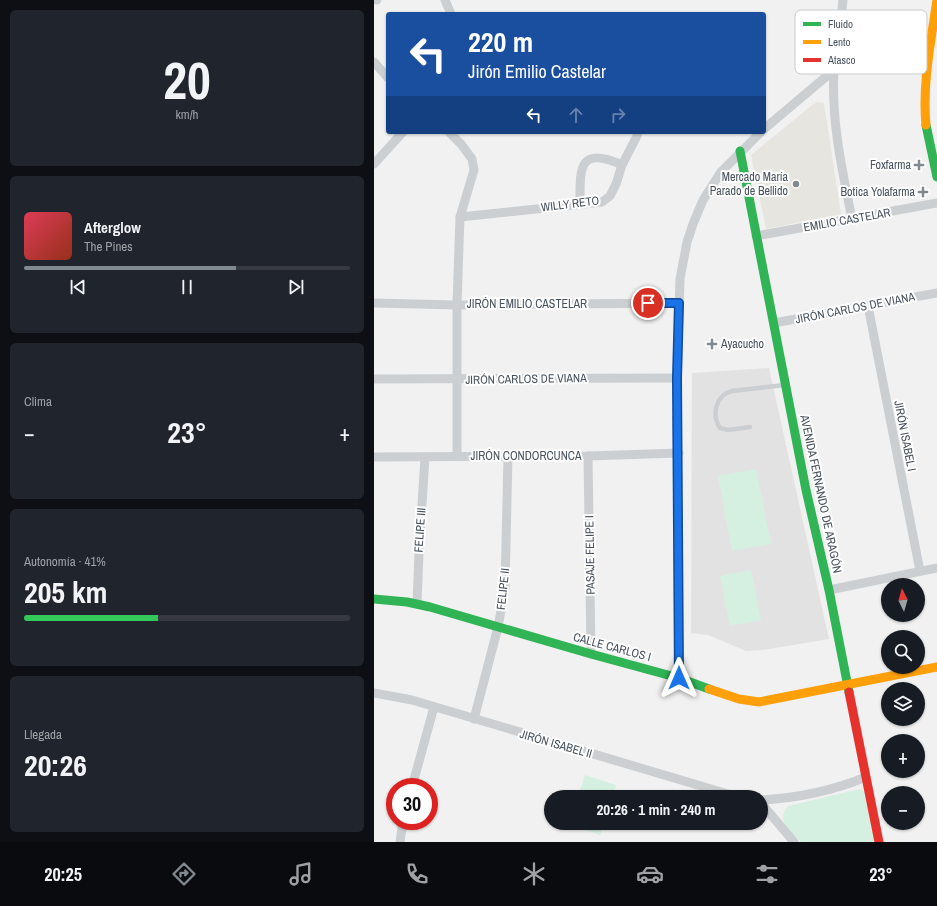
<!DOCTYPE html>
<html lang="es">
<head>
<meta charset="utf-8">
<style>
	body { margin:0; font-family:"Archivo Narrow",sans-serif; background:#20242c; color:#f1f3f6; height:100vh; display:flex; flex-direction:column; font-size:15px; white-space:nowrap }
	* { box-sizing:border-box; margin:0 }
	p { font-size:13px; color:#9ea1a6 }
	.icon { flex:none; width:22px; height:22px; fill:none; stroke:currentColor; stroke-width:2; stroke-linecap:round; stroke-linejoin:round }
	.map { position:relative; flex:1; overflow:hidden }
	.details { display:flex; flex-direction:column; gap:10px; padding:10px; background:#0d0f14; width:374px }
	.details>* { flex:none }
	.banner { position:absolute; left:12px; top:12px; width:380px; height:122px; border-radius:4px; box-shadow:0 1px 3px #0004; background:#1a4fa0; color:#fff; overflow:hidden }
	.needle { width:26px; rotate:355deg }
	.tools { position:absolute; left:507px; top:578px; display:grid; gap:8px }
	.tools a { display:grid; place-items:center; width:44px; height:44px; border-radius:50%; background:#171b24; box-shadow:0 1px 3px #0004; font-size:20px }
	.speed { position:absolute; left:12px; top:778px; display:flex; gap:8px; font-size:20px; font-weight:700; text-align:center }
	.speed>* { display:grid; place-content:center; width:52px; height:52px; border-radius:50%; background:#171b24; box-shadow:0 1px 3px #0004; line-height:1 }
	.speed .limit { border:6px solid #d22; background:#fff; color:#111 }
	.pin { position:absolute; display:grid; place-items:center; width:34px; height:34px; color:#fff; margin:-17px; border:2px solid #fff; border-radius:50%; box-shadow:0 1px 4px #0007 }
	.me { position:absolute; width:44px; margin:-22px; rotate:0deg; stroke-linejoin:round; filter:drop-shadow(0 0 3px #0008) }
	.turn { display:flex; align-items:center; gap:14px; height:84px; padding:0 16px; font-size:18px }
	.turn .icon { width:52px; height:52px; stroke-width:2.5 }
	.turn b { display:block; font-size:28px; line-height:34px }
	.lanes { display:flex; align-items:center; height:38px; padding:0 16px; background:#0003; justify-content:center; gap:20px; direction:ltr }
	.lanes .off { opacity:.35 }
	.big { font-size:30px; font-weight:800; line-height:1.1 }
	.details .card { flex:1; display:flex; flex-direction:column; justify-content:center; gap:6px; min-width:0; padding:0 14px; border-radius:6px; background:#20242c }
	.details .dial { align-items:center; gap:0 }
	.dial b { font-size:52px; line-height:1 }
	.song { display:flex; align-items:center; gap:12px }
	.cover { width:48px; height:48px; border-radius:6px; background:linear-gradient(135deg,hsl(350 70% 55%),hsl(10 70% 35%)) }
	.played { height:4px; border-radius:2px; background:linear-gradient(90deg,#828a91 65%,#363941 65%) }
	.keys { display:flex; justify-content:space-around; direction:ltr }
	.heat { display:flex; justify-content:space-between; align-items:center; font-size:22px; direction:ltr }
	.charge { height:6px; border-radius:3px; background:linear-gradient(90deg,#34c759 41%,#363941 0) }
	.trip { position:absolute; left:170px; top:790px; width:224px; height:40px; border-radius:20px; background:#171b24; box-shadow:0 1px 3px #0004; font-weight:800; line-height:40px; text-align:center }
	.dock { display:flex; height:64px; justify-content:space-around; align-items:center; background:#090b0e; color:#9ea1a6 }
	.dock .icon { width:28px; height:28px }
	.dock .on { color:#828a91 }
	.dock b { font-size:18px; color:#f1f3f6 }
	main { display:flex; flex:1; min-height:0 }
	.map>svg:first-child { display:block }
</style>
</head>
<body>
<main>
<section class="details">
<div class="card dial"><b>20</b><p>km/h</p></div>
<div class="card">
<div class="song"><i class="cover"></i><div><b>Afterglow</b><p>The Pines</p></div></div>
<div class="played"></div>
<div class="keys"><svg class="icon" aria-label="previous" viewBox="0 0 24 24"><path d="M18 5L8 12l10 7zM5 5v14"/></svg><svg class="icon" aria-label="pause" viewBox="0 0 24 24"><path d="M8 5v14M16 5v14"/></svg><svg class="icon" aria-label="next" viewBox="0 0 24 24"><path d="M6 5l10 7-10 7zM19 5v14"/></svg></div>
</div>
<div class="card"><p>Clima</p>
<div class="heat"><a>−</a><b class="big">23°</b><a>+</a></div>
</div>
<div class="card"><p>Autonomía · 41%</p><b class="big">205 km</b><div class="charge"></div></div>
<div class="card"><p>Llegada</p><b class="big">20:26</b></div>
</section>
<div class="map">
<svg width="563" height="842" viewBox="0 0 563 842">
	<rect width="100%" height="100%" fill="#f1f1f1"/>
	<path fill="#e6e5df" d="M 442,102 L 450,103 L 467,214 L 392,229 L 377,155 Z"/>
	<path fill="#e3e2e3" d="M 395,368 L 455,639 L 389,650 L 372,651 L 334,635 L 317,633 L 318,373 Z"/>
	<g fill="#d5f0e0">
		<path d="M 382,469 L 397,544 L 358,551 L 344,476 Z"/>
		<path d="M 377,570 L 387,620 L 356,626 L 346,576 Z"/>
		<path d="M 211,775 L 242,785 L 239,797 L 204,797 Z"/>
		<path d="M 486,789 L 490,791 L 503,842 L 427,842 C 417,831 401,821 414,806 Z"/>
		<path d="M 195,823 L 230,823 L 226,835 L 195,824 Z"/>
	</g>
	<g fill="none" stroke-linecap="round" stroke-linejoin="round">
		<path stroke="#cccfd2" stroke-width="4.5" d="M 376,427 L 354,430 L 346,428 C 337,414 342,395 358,391 L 411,385"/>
		<g stroke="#cccfd2" stroke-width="9">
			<path d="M 2,0 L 3,0"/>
			<path d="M 71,0 L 77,14"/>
			<path d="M 469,0 C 467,23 461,47 460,70 C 457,120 468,170 478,219"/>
			<path d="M 0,62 L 14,78"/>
			<path d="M 390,129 L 460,70"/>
			<path d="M 75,132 L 87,144 L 98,159 L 100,170 L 86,217 L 83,305 L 83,456"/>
			<path d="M 0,164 L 29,132"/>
			<path d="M 206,204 C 206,169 204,145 248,165"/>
			<path d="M 86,217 L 228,202 L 236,196 L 242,184 L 248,165 L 263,136 L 264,132"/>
			<path d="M 382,236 L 563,203"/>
			<path d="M 0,303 L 83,305 L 305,303"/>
			<path d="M 494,306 L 546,571"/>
			<path d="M 400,323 L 563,293"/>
			<path d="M 0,379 L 303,378"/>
			<path d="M 214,456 L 217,654"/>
			<path d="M 0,457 L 214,456 L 305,453"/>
			<path d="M 455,590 L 563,568"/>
			<path d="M 43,604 L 45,552 L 51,457"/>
			<path d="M 305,678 L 303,378 L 306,279 L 313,242 L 319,224 L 329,200 L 347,172 L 387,132"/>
			<path d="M 0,693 L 38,700 L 364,797"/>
			<path d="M 100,719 L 124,627 L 131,588 L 134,456"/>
			<path d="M 38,787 L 60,707"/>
			<path d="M 387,800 C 423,798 458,791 492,777"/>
			<path d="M 387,803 L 420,842"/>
			<path d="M 26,842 L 29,821"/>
		</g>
		<g stroke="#30b455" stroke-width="9">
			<path d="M 552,125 L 563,177"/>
			<path d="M 366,151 L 432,490 L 455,590 L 475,692"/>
			<path d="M 0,599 L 33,602 L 56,607 L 217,654 L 305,678 L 335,689"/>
		</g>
		<g stroke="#ff9f0a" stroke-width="9">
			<path d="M 552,125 C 548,84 557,41 563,0"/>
			<path d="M 335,689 L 365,699 L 385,702 L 563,667"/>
		</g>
		<path stroke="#e5322d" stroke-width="9" d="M 475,692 L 505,842"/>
	</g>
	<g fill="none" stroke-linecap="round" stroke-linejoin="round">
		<defs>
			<path id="route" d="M 274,303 L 305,303 L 303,378 L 305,678"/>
		</defs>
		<use href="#route" stroke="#114b97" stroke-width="10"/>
		<use href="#route" stroke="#1a73e8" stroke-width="7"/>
	</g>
	<g fill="#828a91" stroke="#fff" stroke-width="1.5">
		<path d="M543 159h4v4h4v4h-4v4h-4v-4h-4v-4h4z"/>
		<circle cx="422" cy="184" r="4"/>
		<path d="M547 186h4v4h4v4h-4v4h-4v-4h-4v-4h4z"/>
		<path d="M336 338h4v4h4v4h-4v4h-4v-4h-4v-4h4z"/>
	</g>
	<g text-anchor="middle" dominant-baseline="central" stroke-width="4" stroke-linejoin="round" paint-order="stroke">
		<g font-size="12" fill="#47525e" stroke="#fff" text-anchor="end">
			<text x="537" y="165">Foxfarma</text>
			<text x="414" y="177">Mercado María<tspan x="414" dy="14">Parado de Bellido</tspan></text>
			<text x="541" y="192">Botica Yolafarma</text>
			<text x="347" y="344" text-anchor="start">Ayacucho</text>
		</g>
		<g font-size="12" fill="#47525e" stroke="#fff">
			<text transform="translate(196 204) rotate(-7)">WILLY RETO</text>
			<text transform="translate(473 220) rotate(-10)">EMILIO CASTELAR</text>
			<text x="153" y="304">JIRÓN EMILIO CASTELAR</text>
			<text transform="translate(481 308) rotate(-11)">JIRÓN CARLOS DE VIANA</text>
			<text transform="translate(152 379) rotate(-1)">JIRÓN CARLOS DE VIANA</text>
			<text transform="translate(531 436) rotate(79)">JIRÓN ISABEL I</text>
			<text x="152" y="456">JIRÓN CONDORCUNCA</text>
			<text transform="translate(447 494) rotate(78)">AVENIDA FERNANDO DE ARAGÓN</text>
			<text transform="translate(46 530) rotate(-86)">FELIPE III</text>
			<text transform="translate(216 555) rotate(-91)">PASAJE FELIPE I</text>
			<text transform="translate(129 589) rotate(-84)">FELIPE II</text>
			<text transform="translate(238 647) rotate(15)">CALLE CARLOS I</text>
			<text transform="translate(182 744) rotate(16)">JIRÓN ISABEL II</text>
		</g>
	</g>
	<rect x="421" y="10" width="132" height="64" rx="6" fill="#fff" stroke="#c8cbcf" stroke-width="1"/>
	<rect x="429" y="22" width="18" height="4" fill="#30b455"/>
	<rect x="429" y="40" width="18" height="4" fill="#ff9f0a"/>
	<rect x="429" y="58" width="18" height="4" fill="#e5322d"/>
	<g font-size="11" fill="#47525e">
		<text x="454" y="28">Fluido</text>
		<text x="454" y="46">Lento</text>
		<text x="454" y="64">Atasco</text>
	</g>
</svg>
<div class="tools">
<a><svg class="needle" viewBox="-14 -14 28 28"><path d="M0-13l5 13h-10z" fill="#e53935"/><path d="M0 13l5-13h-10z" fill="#9ea1a6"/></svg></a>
<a><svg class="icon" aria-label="search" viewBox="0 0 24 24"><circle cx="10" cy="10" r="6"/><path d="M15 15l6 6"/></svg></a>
<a><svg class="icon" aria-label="layers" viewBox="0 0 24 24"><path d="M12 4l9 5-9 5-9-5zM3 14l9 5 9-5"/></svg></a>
<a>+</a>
<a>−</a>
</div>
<div class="speed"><div class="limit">30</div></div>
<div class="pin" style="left:274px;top:303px;background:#d93025"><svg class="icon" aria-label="arrive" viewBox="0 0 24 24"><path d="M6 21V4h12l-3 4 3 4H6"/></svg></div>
<svg class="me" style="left:305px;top:678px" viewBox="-20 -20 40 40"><path d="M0-17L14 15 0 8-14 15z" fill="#1a73e8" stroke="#fff" stroke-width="4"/></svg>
<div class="trip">20:26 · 1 min · 240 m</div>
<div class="banner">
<div class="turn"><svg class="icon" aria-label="left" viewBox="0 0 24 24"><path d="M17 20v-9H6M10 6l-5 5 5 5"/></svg><div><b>220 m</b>Jirón Emilio Castelar</div></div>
<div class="lanes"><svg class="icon" aria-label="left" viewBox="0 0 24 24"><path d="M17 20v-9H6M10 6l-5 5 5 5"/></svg><svg class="icon off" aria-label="ahead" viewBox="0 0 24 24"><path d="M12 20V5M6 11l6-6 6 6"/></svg><svg class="icon off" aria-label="right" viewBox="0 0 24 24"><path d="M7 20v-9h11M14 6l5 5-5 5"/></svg></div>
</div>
</div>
</main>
<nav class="dock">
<b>20:25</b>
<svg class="icon on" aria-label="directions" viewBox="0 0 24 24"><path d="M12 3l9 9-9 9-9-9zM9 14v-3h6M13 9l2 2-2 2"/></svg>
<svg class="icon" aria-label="music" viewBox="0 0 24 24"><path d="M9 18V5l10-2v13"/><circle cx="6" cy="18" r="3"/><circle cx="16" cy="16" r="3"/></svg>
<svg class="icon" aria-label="phone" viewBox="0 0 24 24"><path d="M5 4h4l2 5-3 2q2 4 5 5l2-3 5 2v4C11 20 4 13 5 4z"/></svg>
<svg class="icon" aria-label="climate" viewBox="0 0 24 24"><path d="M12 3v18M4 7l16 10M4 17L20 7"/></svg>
<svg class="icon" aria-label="car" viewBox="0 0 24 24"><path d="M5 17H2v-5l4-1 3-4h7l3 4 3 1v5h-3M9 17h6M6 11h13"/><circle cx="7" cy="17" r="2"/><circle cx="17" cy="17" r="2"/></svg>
<svg class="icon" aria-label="filters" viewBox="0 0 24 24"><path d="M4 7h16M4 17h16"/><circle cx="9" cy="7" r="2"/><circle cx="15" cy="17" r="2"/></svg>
<b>23°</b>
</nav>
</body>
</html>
